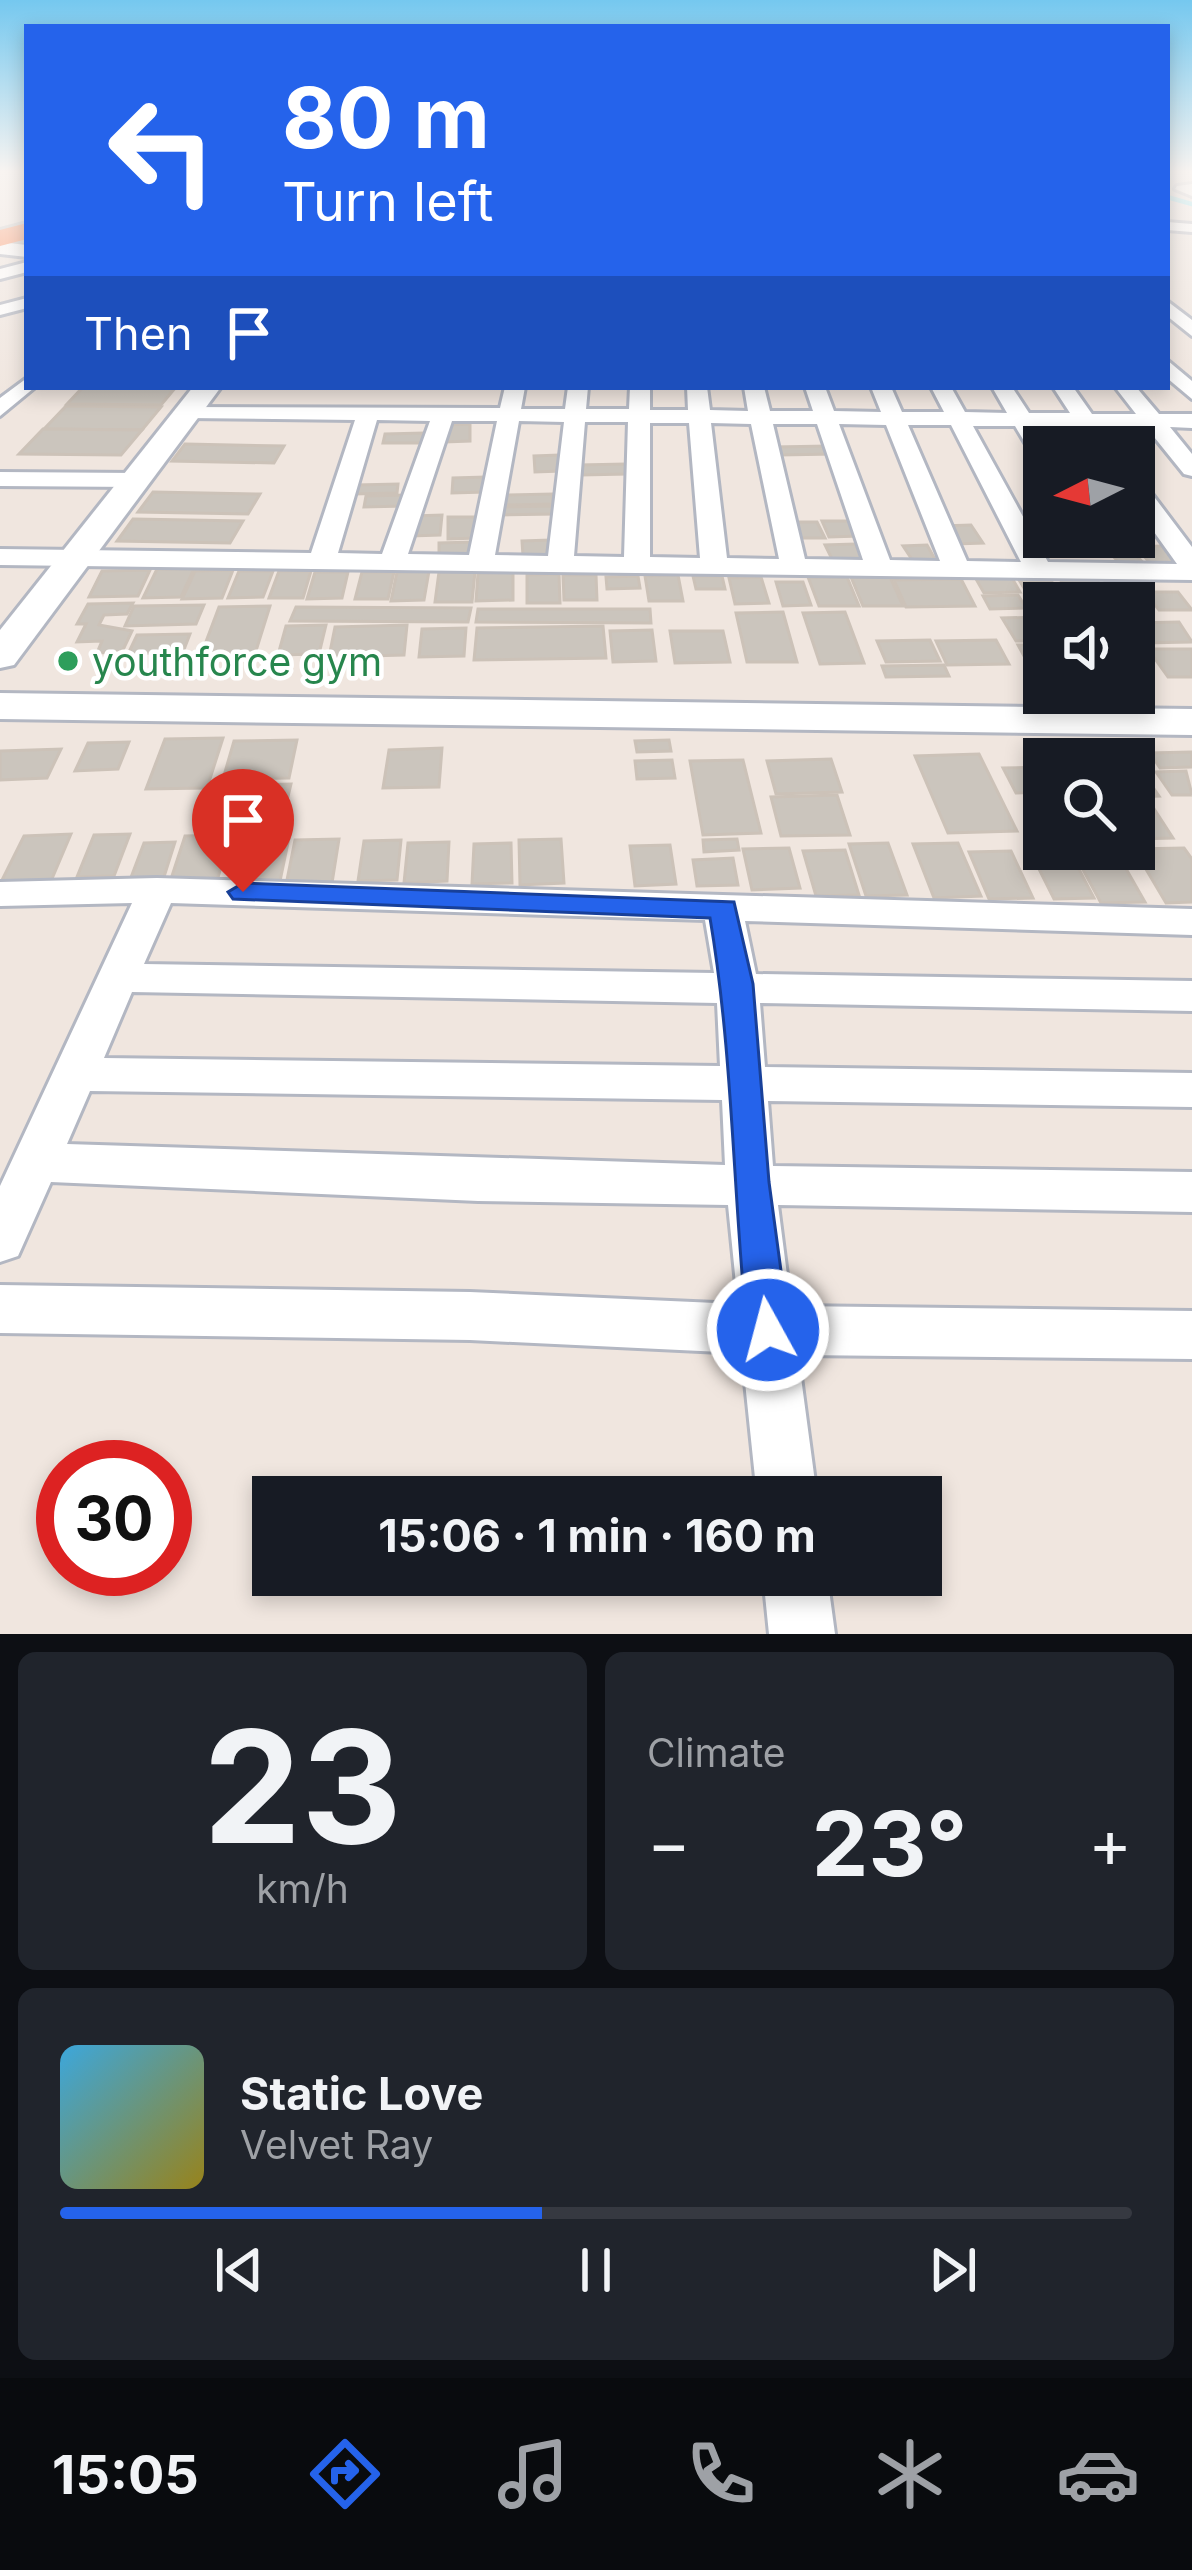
<!DOCTYPE html>
<html lang="en">
<head>
<meta charset="utf-8">
<style>
	body { margin:0; font-family:Inter,sans-serif; background:#20242c; color:#f1f3f6; height:100vh; display:flex; flex-direction:column; font-size:45px; white-space:nowrap }
	* { box-sizing:border-box; margin:0 }
	p { font-size:39px; color:#9ea1a6 }
	.icon { flex:none; width:66px; height:66px; fill:none; stroke:currentColor; stroke-width:2; stroke-linecap:round; stroke-linejoin:round }
	.map { position:relative; height:1634px; overflow:hidden }
	.details { display:flex; flex-direction:column; gap:18px; padding:18px; background:#0d0f14; flex:1 }
	.details>* { flex:none }
	.guide { position:absolute; left:24px; top:24px; width:1146px; height:366px; border-radius:0px; box-shadow:0 6px 18px #0003; background:#2563eb; color:#fff; overflow:hidden }
	.needle { width:78px; rotate:264deg }
	.fabs { position:absolute; left:1023px; top:426px; display:grid; gap:24px }
	.fabs a { display:grid; place-items:center; width:132px; height:132px; border-radius:0px; background:#171b24; box-shadow:0 6px 18px #0003; font-size:60px }
	.speed { position:absolute; left:36px; top:1440px; display:flex; gap:24px; font-size:60px; font-weight:700; text-align:center }
	.speed>* { display:grid; place-content:center; width:156px; height:156px; border-radius:50%; background:#171b24; box-shadow:0 6px 18px #0003; line-height:1 }
	.speed .limit { border:18px solid #d22; background:#fff; color:#111 }
	.pin { position:absolute; display:grid; place-items:center; width:102px; height:102px; color:#fff; margin:-123px -51px; border-radius:50% 50% 50% 0; rotate:-45deg; box-shadow:0 0 12px #0007 }
	.pin .icon { rotate:45deg }
	.me { position:absolute; width:132px; margin:-66px; rotate:353deg; stroke-linejoin:round; filter:drop-shadow(0 0 9px #0008) }
	.turn { display:flex; align-items:center; gap:42px; height:252px; padding:0 60px; font-size:54px }
	.turn .icon { width:156px; height:156px; stroke-width:2.5 }
	.turn b { display:block; font-size:84px; line-height:102px }
	.then { display:flex; align-items:center; height:114px; padding:0 60px; background:#0003; gap:24px; font-size:45px }
	.big { font-size:90px; font-weight:700; line-height:1.1 }
	.details .card { flex:1; display:flex; flex-direction:column; justify-content:center; gap:18px; min-width:0; padding:0 42px; border-radius:18px; background:#20242c }
	.details .dial { align-items:center; gap:0 }
	.dial b { font-size:156px; line-height:1 }
	.song { display:flex; align-items:center; gap:36px }
	.cover { width:144px; height:144px; border-radius:18px; background:linear-gradient(135deg,hsl(200 70% 55%),hsl(50 70% 35%)) }
	.played { height:12px; border-radius:6px; background:linear-gradient(90deg,#2563eb 45%,#363941 45%) }
	.keys { display:flex; justify-content:space-around; direction:ltr }
	.heat { display:flex; justify-content:space-between; align-items:center; font-size:66px; direction:ltr }
	.details .tiles { flex:1; display:grid; gap:18px; grid-template-columns:1fr 1fr }
	.card:last-child { grid-column:span 2 }
	.trip { position:absolute; left:252px; top:1476px; width:690px; height:120px; border-radius:0px; background:#171b24; box-shadow:0 6px 18px #0003; font-weight:700; line-height:120px; text-align:center }
	.dock { display:flex; height:192px; justify-content:space-around; align-items:center; background:#090b0e; color:#9ea1a6 }
	.dock .icon { width:84px; height:84px }
	.dock .active { color:#2563eb }
	.dock b { font-size:54px; color:#f1f3f6 }
	.map>svg:first-child { display:block }
</style>
</head>
<body>
<div class="map">
<svg width="1192" height="1634" viewBox="0 0 1192 1634">
	<rect width="100%" height="100%" fill="#f0e6df"/>
	<g fill="none" stroke-linecap="round" stroke-linejoin="round">
		<path stroke="#6ae6fa" stroke-width="4.5" d="M 1167,197 L 1192,204"/>
	</g>
	<g fill="#cbc5bd" stroke="#ccc2b8" stroke-width="3">
		<path d="M 83,387 L 176,387 L 161,405 L 67,404 Z"/>
		<path d="M 66,406 L 161,407 L 142,430 L 44,429 Z"/>
		<path d="M 470,424 L 470,441 L 445,442 L 445,425 Z"/>
		<path d="M 43,429 L 142,430 L 121,455 L 19,454 Z"/>
		<path d="M 423,433 L 422,443 L 383,443 L 385,434 Z"/>
		<path d="M 185,444 L 284,446 L 274,463 L 172,461 Z"/>
		<path d="M 828,446 L 833,454 L 779,455 L 775,447 Z"/>
		<path d="M 559,455 L 561,471 L 535,472 L 534,456 Z"/>
		<path d="M 625,464 L 627,474 L 581,475 L 580,465 Z"/>
		<path d="M 485,477 L 485,492 L 452,493 L 453,478 Z"/>
		<path d="M 398,484 L 397,493 L 354,494 L 356,485 Z"/>
		<path d="M 153,492 L 260,494 L 248,514 L 138,512 Z"/>
		<path d="M 552,494 L 553,504 L 503,505 L 503,495 Z"/>
		<path d="M 406,495 L 405,506 L 364,507 L 366,496 Z"/>
		<path d="M 554,506 L 555,514 L 500,515 L 500,507 Z"/>
		<path d="M 442,515 L 440,535 L 411,536 L 412,516 Z"/>
		<path d="M 448,517 L 477,517 L 477,538 L 448,539 Z"/>
		<path d="M 133,519 L 243,521 L 230,543 L 117,541 Z"/>
		<path d="M 822,521 L 849,521 L 858,536 L 829,537 Z"/>
		<path d="M 793,522 L 817,522 L 825,538 L 800,538 Z"/>
		<path d="M 971,525 L 983,543 L 954,544 L 942,526 Z"/>
		<path d="M 550,540 L 552,555 L 523,556 L 522,541 Z"/>
		<path d="M 474,542 L 474,557 L 439,558 L 439,543 Z"/>
		<path d="M 855,544 L 863,559 L 832,559 L 825,545 Z"/>
		<path d="M 927,545 L 936,561 L 913,561 L 903,546 Z"/>
		<path d="M 1162,546 L 1177,562 L 1150,563 L 1136,547 Z"/>
		<path d="M 1129,547 L 1144,564 L 1121,565 L 1106,548 Z"/>
		<path d="M 157,569 L 194,569 L 181,597 L 143,598 Z"/>
		<path d="M 150,570 L 138,596 L 89,597 L 102,571 Z"/>
		<path d="M 233,570 L 222,598 L 182,599 L 195,571 Z"/>
		<path d="M 239,571 L 273,571 L 263,597 L 228,598 Z"/>
		<path d="M 279,571 L 311,571 L 303,598 L 269,598 Z"/>
		<path d="M 429,571 L 424,600 L 391,601 L 397,572 Z"/>
		<path d="M 315,572 L 348,572 L 342,598 L 307,599 Z"/>
		<path d="M 362,572 L 394,572 L 388,599 L 355,599 Z"/>
		<path d="M 439,572 L 475,572 L 472,602 L 435,602 Z"/>
		<path d="M 513,572 L 513,600 L 476,601 L 478,573 Z"/>
		<path d="M 559,574 L 560,603 L 527,603 L 527,575 Z"/>
		<path d="M 563,575 L 596,575 L 597,600 L 564,600 Z"/>
		<path d="M 678,575 L 683,601 L 649,601 L 645,576 Z"/>
		<path d="M 638,576 L 640,588 L 607,589 L 606,577 Z"/>
		<path d="M 693,576 L 722,576 L 725,589 L 696,589 Z"/>
		<path d="M 761,577 L 769,603 L 735,604 L 729,578 Z"/>
		<path d="M 808,577 L 847,577 L 859,606 L 819,606 Z"/>
		<path d="M 851,577 L 890,577 L 903,606 L 863,606 Z"/>
		<path d="M 1095,577 L 1105,592 L 1069,592 L 1059,578 Z"/>
		<path d="M 1012,578 L 1020,592 L 984,593 L 976,579 Z"/>
		<path d="M 961,579 L 975,606 L 906,607 L 894,580 Z"/>
		<path d="M 1050,579 L 1066,603 L 1044,603 L 1044,609 L 1037,609 L 1019,580 Z"/>
		<path d="M 1105,581 L 1132,581 L 1150,605 L 1121,603 Z"/>
		<path d="M 776,582 L 803,582 L 811,605 L 783,606 Z"/>
		<path d="M 1145,592 L 1178,592 L 1192,610 L 1159,610 Z"/>
		<path d="M 1018,595 L 1026,608 L 990,609 L 983,596 Z"/>
		<path d="M 133,603 L 127,614 L 104,615 L 99,625 L 132,631 L 122,652 L 97,653 L 102,641 L 77,642 L 86,624 L 77,624 L 88,604 Z"/>
		<path d="M 204,605 L 196,624 L 125,626 L 134,606 Z"/>
		<path d="M 270,606 L 255,654 L 201,655 L 219,607 Z"/>
		<path d="M 296,607 L 471,608 L 468,622 L 290,621 Z"/>
		<path d="M 478,609 L 650,609 L 651,623 L 476,622 Z"/>
		<path d="M 783,612 L 797,662 L 747,662 L 736,613 Z"/>
		<path d="M 845,612 L 864,663 L 820,664 L 803,613 Z"/>
		<path d="M 1044,617 L 1044,641 L 1016,641 L 1002,618 Z"/>
		<path d="M 1179,622 L 1192,642 L 1143,643 L 1134,632 L 1134,623 Z"/>
		<path d="M 326,625 L 319,654 L 278,655 L 286,626 Z"/>
		<path d="M 407,625 L 404,655 L 329,657 L 335,627 Z"/>
		<path d="M 603,626 L 606,658 L 474,660 L 477,628 Z"/>
		<path d="M 466,628 L 464,656 L 419,657 L 422,629 Z"/>
		<path d="M 652,630 L 656,661 L 613,662 L 610,631 Z"/>
		<path d="M 670,631 L 723,631 L 730,662 L 675,663 Z"/>
		<path d="M 190,634 L 183,652 L 128,654 L 137,635 Z"/>
		<path d="M 930,640 L 940,661 L 886,662 L 877,641 Z"/>
		<path d="M 996,640 L 1009,664 L 947,665 L 936,641 Z"/>
		<path d="M 1018,645 L 1044,645 L 1044,667 L 1030,667 Z"/>
		<path d="M 1148,649 L 1192,649 L 1192,677 L 1168,677 Z"/>
		<path d="M 944,665 L 949,676 L 886,677 L 882,666 Z"/>
		<path d="M 223,738 L 207,788 L 146,789 L 165,739 Z"/>
		<path d="M 297,740 L 289,778 L 223,779 L 234,741 Z"/>
		<path d="M 669,740 L 671,751 L 637,752 L 635,741 Z"/>
		<path d="M 129,742 L 118,769 L 75,771 L 88,743 Z"/>
		<path d="M 442,748 L 439,787 L 383,788 L 389,750 Z"/>
		<path d="M 61,749 L 47,778 L 0,780 L 0,751 Z"/>
		<path d="M 1192,752 L 1192,767 L 1160,768 L 1150,753 Z"/>
		<path d="M 979,754 L 1017,831 L 948,833 L 915,756 Z"/>
		<path d="M 831,759 L 842,792 L 776,794 L 767,761 Z"/>
		<path d="M 672,760 L 675,778 L 637,779 L 635,761 Z"/>
		<path d="M 743,760 L 761,833 L 703,835 L 690,761 Z"/>
		<path d="M 1044,767 L 1044,792 L 1016,793 L 1003,768 Z"/>
		<path d="M 1134,770 L 1141,770 L 1159,796 L 1134,797 Z"/>
		<path d="M 1186,771 L 1192,795 L 1172,795 L 1156,772 Z"/>
		<path d="M 291,784 L 282,822 L 225,824 L 236,785 Z"/>
		<path d="M 837,795 L 850,835 L 781,836 L 771,797 Z"/>
		<path d="M 1149,801 L 1173,838 L 1134,839 L 1134,802 Z"/>
		<path d="M 71,834 L 51,881 L 1,882 L 24,836 Z"/>
		<path d="M 130,834 L 114,876 L 77,877 L 94,835 Z"/>
		<path d="M 230,835 L 217,881 L 170,882 L 185,836 Z"/>
		<path d="M 289,838 L 280,881 L 242,882 L 253,839 Z"/>
		<path d="M 339,839 L 332,883 L 286,885 L 295,840 Z"/>
		<path d="M 561,839 L 564,883 L 520,885 L 519,840 Z"/>
		<path d="M 737,839 L 739,850 L 704,852 L 703,840 Z"/>
		<path d="M 401,840 L 397,880 L 358,881 L 364,841 Z"/>
		<path d="M 175,842 L 163,880 L 130,880 L 144,843 Z"/>
		<path d="M 449,842 L 447,881 L 404,883 L 408,843 Z"/>
		<path d="M 511,843 L 512,883 L 472,884 L 474,844 Z"/>
		<path d="M 888,843 L 907,895 L 866,896 L 849,844 Z"/>
		<path d="M 958,843 L 981,896 L 934,898 L 913,844 Z"/>
		<path d="M 670,845 L 676,884 L 635,886 L 630,846 Z"/>
		<path d="M 789,848 L 800,888 L 752,890 L 743,849 Z"/>
		<path d="M 1184,848 L 1192,859 L 1192,902 L 1166,903 L 1134,849 Z"/>
		<path d="M 845,850 L 859,895 L 816,896 L 803,851 Z"/>
		<path d="M 1011,851 L 1033,898 L 989,899 L 969,852 Z"/>
		<path d="M 1117,853 L 1145,902 L 1101,903 L 1075,855 Z"/>
		<path d="M 1071,854 L 1094,898 L 1054,899 L 1032,855 Z"/>
		<path d="M 733,858 L 738,885 L 697,886 L 693,860 Z"/>
	</g>
	<g fill="none" stroke-linecap="round" stroke-linejoin="round">
		<defs>
			<g id="street">
				<path d="M 1192,184 L 1192,196 L 1175,189 L 1177,186 Z"/>
				<path d="M 1167,222 L 1192,224 L 1192,232 L 1167,230 Z"/>
				<path d="M 27,262 L 27,272 L 0,279 L 0,269 Z"/>
				<path d="M 27,298 L 27,308 L 0,315 L 0,305 Z"/>
				<path d="M 1167,301 L 1192,320 L 1192,336 L 1167,316 Z"/>
				<path d="M 1167,360 L 1192,381 L 1192,399 L 1167,378 Z"/>
				<path d="M 27,378 L 27,387 L 34,388 L 0,416 L 0,398 Z"/>
				<path d="M 505,387 L 525,387 L 521,409 L 565,409 L 568,387 L 588,387 L 586,409 L 629,409 L 630,387 L 650,387 L 650,410 L 688,410 L 687,387 L 707,387 L 710,410 L 748,411 L 744,387 L 764,387 L 770,411 L 813,411 L 805,387 L 825,387 L 834,411 L 881,412 L 871,387 L 891,387 L 902,412 L 944,412 L 931,387 L 951,387 L 965,412 L 1007,413 L 992,387 L 1012,387 L 1029,413 L 1070,413 L 1053,387 L 1073,387 L 1092,414 L 1136,414 L 1115,387 L 1136,387 L 1159,414 L 1192,414 L 1192,428 L 1170,427 L 1192,454 L 1192,476 L 1184,474 L 1146,427 L 1101,427 L 1115,447 L 1093,447 L 1079,427 L 1037,426 L 1050,447 L 1044,447 L 1044,463 L 1036,461 L 1015,426 L 973,426 L 1048,562 L 1177,564 L 1134,504 L 1134,480 L 1143,482 L 1192,547 L 1192,580 L 0,565 L 0,549 L 311,553 L 355,420 L 188,418 L 180,417 L 180,407 L 500,408 ZM 377,420 L 430,421 L 382,554 L 338,553 ZM 452,421 L 497,421 L 469,555 L 408,554 ZM 519,421 L 564,422 L 548,556 L 495,555 ZM 585,422 L 628,422 L 624,557 L 574,556 ZM 650,423 L 689,423 L 700,558 L 650,557 ZM 711,423 L 751,424 L 779,559 L 727,558 ZM 773,424 L 817,424 L 863,560 L 805,559 ZM 839,424 L 886,425 L 940,561 L 890,560 ZM 908,425 L 951,425 L 1021,562 L 967,561 Z"/>
				<path d="M 0,472 L 136,473 L 148,480 L 136,487 L 0,486 Z"/>
				<path d="M 157,878 L 1192,909 L 1192,935 L 745,921 L 756,974 L 1192,981 L 1192,1011 L 760,1003 L 765,1067 L 1192,1073 L 1192,1107 L 768,1101 L 773,1166 L 1192,1172 L 1192,1212 L 778,1205 L 791,1306 L 1192,1311 L 1192,1359 L 798,1355 L 817,1497 L 757,1497 L 742,1353 L 470,1340 L 0,1333 L 0,1285 L 470,1292 L 738,1304 L 728,1205 L 478,1201 L 51,1182 L 18,1256 L 0,1262 L 0,1186 L 132,903 L 0,906 L 0,882 ZM 171,903 L 705,920 L 714,973 L 144,964 ZM 132,992 L 717,1003 L 720,1066 L 104,1058 ZM 90,1091 L 722,1100 L 725,1165 L 67,1144 Z"/>
				<path d="M 763,1575 L 827,1575 L 835,1634 L 769,1634 Z"/>
			</g>
			<g id="secondary">
				<path d="M 0,242 L 27,245 L 27,257 L 0,254 Z"/>
				<path d="M 193,387 L 221,387 L 14,665 L 0,668 L 0,630 Z"/>
				<path d="M 0,693 L 1192,709 L 1192,735 L 0,719 Z"/>
			</g>
			<path id="highway" d="M 27,223 L 27,239 L 0,246 L 0,230 Z"/>
		</defs>
		<use href="#street" stroke="#b3b7c2" stroke-width="6"/>
		<use href="#secondary" stroke="#b3b7c2" stroke-width="6"/>
		<use href="#highway" stroke="#c8c8c8" stroke-width="6"/>
		<use href="#street" fill="#fff" fill-rule="evenodd"/>
		<use href="#secondary" fill="#fff" fill-rule="evenodd"/>
		<use href="#highway" fill="#ff8d5b" fill-rule="evenodd"/>
	</g>
	<linearGradient id="sky" x2="0" y2="1"><stop stop-color="#75c8ef"/><stop offset="0.43" stop-color="#f8f4f1"/><stop offset="1" stop-color="#f8f4f1" stop-opacity="0"/></linearGradient>
	<rect width="1192" height="399" fill="url(#sky)"/>
	<path fill="#2563eb" stroke="#184099" stroke-width="3" d="M 243,883 L 734,902 L 753,984 L 769,1182 L 789,1330 L 783,1343 L 768,1349 L 753,1343 L 747,1330 C 733,1194 733,1053 710,918 L 233,899 L 228,892 Z"/>
	<circle fill="#2e9e5b" stroke="#fff" stroke-width="4.5" cx="68" cy="661" r="12"/>
	<g text-anchor="middle" dominant-baseline="central" stroke-width="9" stroke-linejoin="round" paint-order="stroke">
		<g font-size="39" fill="#27864d" stroke="#fff" text-anchor="start">
			<text x="92" y="661">youthforce gym</text>
		</g>
	</g>
</svg>
<div class="fabs">
<a><svg class="needle" viewBox="-14 -14 28 28"><path d="M0-13l5 13h-10z" fill="#e53935"/><path d="M0 13l5-13h-10z" fill="#9ea1a6"/></svg></a>
<a><svg class="icon" aria-label="sound" viewBox="0 0 24 24"><path d="M4 9h4l5-4v14l-5-4H4zM17 9q2 3 0 6"/></svg></a>
<a><svg class="icon" aria-label="search" viewBox="0 0 24 24"><circle cx="10" cy="10" r="6"/><path d="M15 15l6 6"/></svg></a>
</div>
<div class="speed"><div class="limit">30</div></div>
<div class="pin" style="left:243px;top:892px;background:#d93025"><svg class="icon" aria-label="arrive" viewBox="0 0 24 24"><path d="M6 21V4h12l-3 4 3 4H6"/></svg></div>
<svg class="me" style="left:768px;top:1330px" viewBox="-20 -20 40 40"><circle r="17" fill="#2563eb" stroke="#fff" stroke-width="3"/><path d="M0-11L8 9 0 5-8 9z" fill="#fff"/></svg>
<div class="trip">15:06 · 1 min · 160 m</div>
<div class="guide">
<div class="turn"><svg class="icon" aria-label="left" viewBox="0 0 24 24"><path d="M17 20v-9H6M10 6l-5 5 5 5"/></svg><div><b>80 m</b>Turn left</div></div>
<div class="then">Then<svg class="icon" aria-label="arrive" viewBox="0 0 24 24"><path d="M6 21V4h12l-3 4 3 4H6"/></svg></div>
</div>
</div>
<section class="details">
<div class="tiles">
<div class="card dial"><b>23</b><p>km/h</p></div>
<div class="card"><p>Climate</p>
<div class="heat"><a>−</a><b class="big">23°</b><a>+</a></div>
</div>
<div class="card">
<div class="song"><i class="cover"></i><div><b>Static Love</b><p>Velvet Ray</p></div></div>
<div class="played"></div>
<div class="keys"><svg class="icon" aria-label="previous" viewBox="0 0 24 24"><path d="M18 5L8 12l10 7zM5 5v14"/></svg><svg class="icon" aria-label="pause" viewBox="0 0 24 24"><path d="M8 5v14M16 5v14"/></svg><svg class="icon" aria-label="next" viewBox="0 0 24 24"><path d="M6 5l10 7-10 7zM19 5v14"/></svg></div>
</div>
</div>
</section>
<nav class="dock">
<b>15:05</b>
<svg class="icon active" aria-label="directions" viewBox="0 0 24 24"><path d="M12 3l9 9-9 9-9-9zM9 14v-3h6M13 9l2 2-2 2"/></svg>
<svg class="icon" aria-label="music" viewBox="0 0 24 24"><path d="M9 18V5l10-2v13"/><circle cx="6" cy="18" r="3"/><circle cx="16" cy="16" r="3"/></svg>
<svg class="icon" aria-label="phone" viewBox="0 0 24 24"><path d="M5 4h4l2 5-3 2q2 4 5 5l2-3 5 2v4C11 20 4 13 5 4z"/></svg>
<svg class="icon" aria-label="climate" viewBox="0 0 24 24"><path d="M12 3v18M4 7l16 10M4 17L20 7"/></svg>
<svg class="icon" aria-label="car" viewBox="0 0 24 24"><path d="M5 17H2v-5l4-1 3-4h7l3 4 3 1v5h-3M9 17h6M6 11h13"/><circle cx="7" cy="17" r="2"/><circle cx="17" cy="17" r="2"/></svg>
</nav>
</body>
</html>
